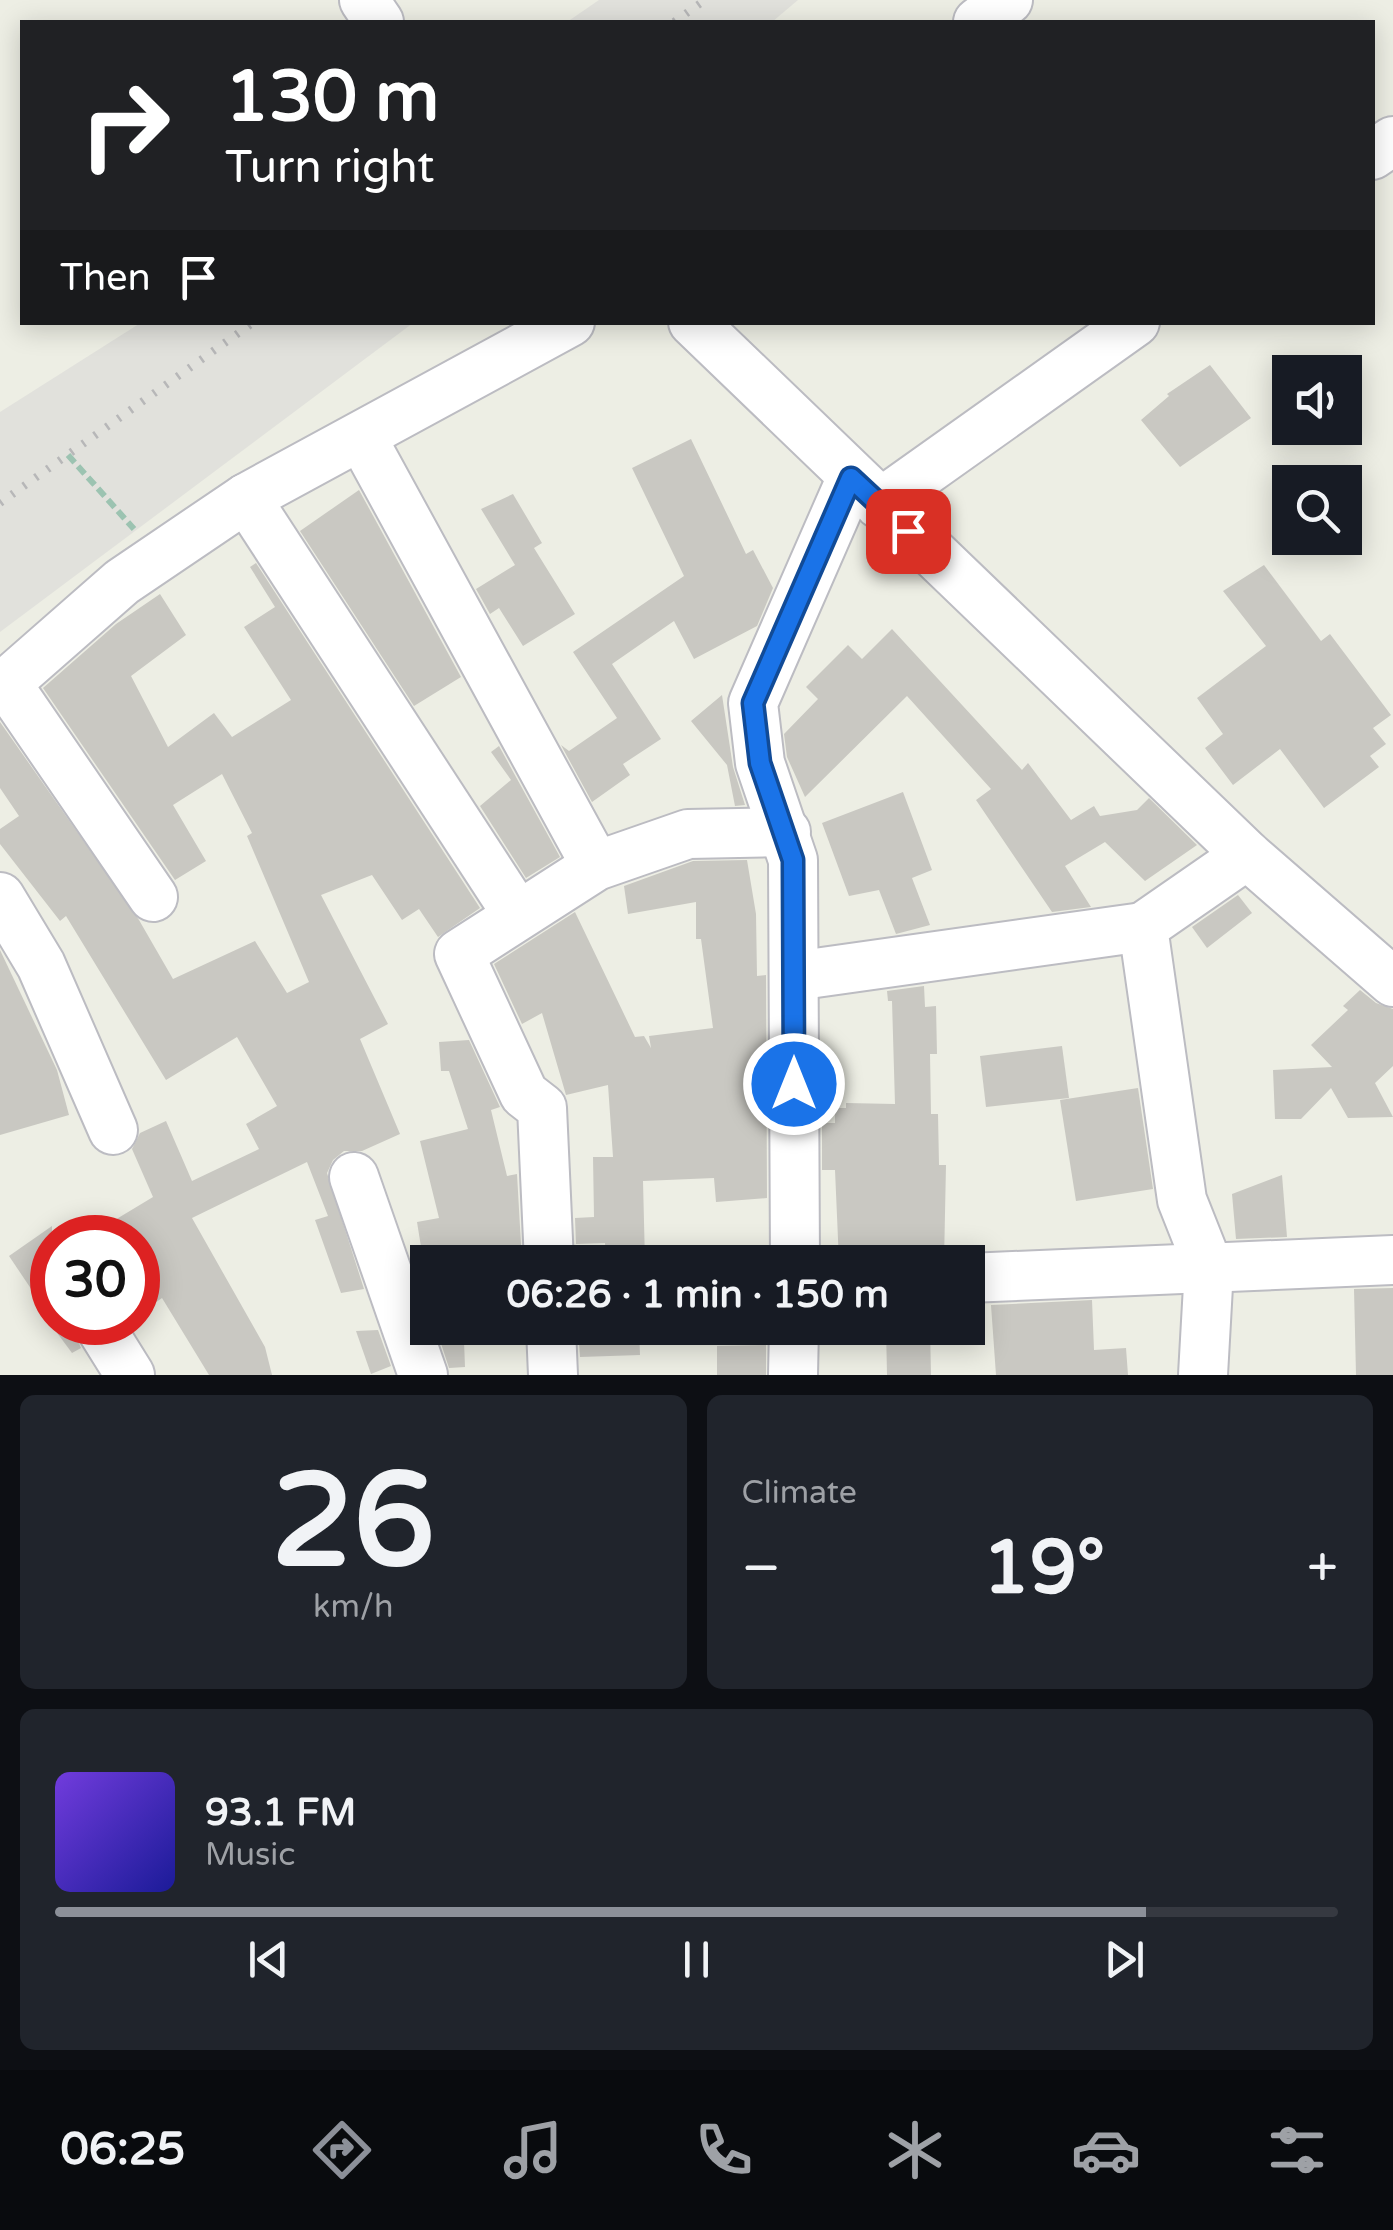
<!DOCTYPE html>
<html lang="en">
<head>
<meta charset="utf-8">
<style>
	body { margin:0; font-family:"Varela Round",sans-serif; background:#20242c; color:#f1f3f6; height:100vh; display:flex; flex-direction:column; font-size:38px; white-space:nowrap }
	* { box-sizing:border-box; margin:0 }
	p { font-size:32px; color:#9ea1a6 }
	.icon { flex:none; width:55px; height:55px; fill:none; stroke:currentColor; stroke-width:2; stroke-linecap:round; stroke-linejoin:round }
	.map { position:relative; height:1375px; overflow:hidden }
	.sheet { display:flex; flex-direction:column; gap:20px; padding:20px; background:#0d0f14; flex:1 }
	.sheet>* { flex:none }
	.banner { position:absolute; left:20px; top:20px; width:1355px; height:305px; border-radius:0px; box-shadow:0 5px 25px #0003; background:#202124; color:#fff; overflow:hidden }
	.controls { position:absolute; left:1272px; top:355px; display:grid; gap:20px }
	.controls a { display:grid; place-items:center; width:90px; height:90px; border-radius:0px; background:#171b24; box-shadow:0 5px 25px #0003; font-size:50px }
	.speed { position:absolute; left:30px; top:1215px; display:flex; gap:20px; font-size:50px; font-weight:700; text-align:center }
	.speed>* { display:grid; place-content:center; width:130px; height:130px; border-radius:50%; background:#171b24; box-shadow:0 5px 25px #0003; line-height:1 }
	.speed .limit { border:15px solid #d22; background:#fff; color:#111 }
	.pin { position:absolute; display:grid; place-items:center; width:85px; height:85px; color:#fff; margin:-42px; border-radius:20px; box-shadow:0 5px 15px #0006 }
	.me { position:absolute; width:110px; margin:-55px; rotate:0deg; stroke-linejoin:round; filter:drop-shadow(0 0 8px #0008) }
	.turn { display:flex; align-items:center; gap:35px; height:210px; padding:0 40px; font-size:45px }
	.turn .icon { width:130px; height:130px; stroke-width:2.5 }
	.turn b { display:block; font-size:70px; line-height:85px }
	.then { display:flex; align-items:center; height:95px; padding:0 40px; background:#0003; gap:20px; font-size:38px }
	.big { font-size:75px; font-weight:800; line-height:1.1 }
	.sheet .tile { flex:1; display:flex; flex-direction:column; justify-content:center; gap:15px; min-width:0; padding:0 35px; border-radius:15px; background:#20242c }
	.sheet .dial { align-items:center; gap:0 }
	.dial b { font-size:130px; line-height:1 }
	.song { display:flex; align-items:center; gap:30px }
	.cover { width:120px; height:120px; border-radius:15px; background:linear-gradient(135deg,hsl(260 70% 55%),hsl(240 70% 35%)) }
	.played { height:10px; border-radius:5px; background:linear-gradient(90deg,#8c9099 85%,#363941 85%) }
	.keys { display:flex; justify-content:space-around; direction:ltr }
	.heat { display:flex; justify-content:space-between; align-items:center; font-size:55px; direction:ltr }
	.sheet .tiles { flex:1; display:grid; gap:20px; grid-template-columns:1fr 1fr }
	.tile:last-child { grid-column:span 2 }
	.trip { position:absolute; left:410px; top:1245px; width:575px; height:100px; border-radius:0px; background:#171b24; box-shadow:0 5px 25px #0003; font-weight:800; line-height:100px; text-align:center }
	.tab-bar { display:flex; height:160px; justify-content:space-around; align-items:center; background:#090b0e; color:#9ea1a6 }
	.tab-bar .icon { width:70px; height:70px }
	.tab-bar .on { color:#8c9099 }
	.tab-bar b { font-size:45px; color:#f1f3f6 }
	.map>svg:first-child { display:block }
</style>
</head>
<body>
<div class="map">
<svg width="1393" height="1375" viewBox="0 0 1393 1375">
	<rect width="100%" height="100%" fill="#edeee4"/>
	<g fill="#e1e1dc">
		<path d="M 599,0 L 798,0 L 772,22 L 567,22 Z"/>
		<path d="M 142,322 L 413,323 L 0,632 L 0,412 Z"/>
	</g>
	<g fill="#c9c8c2">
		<path d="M 1210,365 L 1251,418 L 1180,467 L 1141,420 L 1169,396 L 1167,394 Z"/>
		<path d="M 691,439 L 746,554 L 753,550 L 773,588 L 757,626 L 694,659 L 674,621 L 612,664 L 661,739 L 623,764 L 630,775 L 592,802 L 561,745 L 569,751 L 617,718 L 573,652 L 684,576 L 632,468 Z"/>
		<path d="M 359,490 L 461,677 L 414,706 L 300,531 Z"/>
		<path d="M 513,494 L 542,543 L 534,548 L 575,614 L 523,646 L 499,608 L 490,614 L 476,589 L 515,565 L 481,509 Z"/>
		<path d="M 256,563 L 480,908 L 438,937 L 419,909 L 402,920 L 372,875 L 321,895 L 388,1024 L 360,1039 L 400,1134 L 362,1151 L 344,1151 L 333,1160 L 327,1173 L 364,1289 L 341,1293 L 315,1220 L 328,1216 L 307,1162 L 192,1218 L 265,1347 L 272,1375 L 209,1375 L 162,1298 L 149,1307 L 138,1290 L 138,1238 L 85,1238 L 153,1197 L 132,1149 L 140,1133 L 166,1121 L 192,1181 L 259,1149 L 246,1124 L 277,1106 L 237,1037 L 166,1080 L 66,916 L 60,921 L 0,844 L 0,829 L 19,816 L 0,788 L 0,722 L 139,920 L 173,979 L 255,941 L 287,993 L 309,982 L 247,836 L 252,833 L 222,774 L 173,805 L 206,861 L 175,880 L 43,688 L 116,624 L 160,594 L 186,635 L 131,676 L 168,747 L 214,713 L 232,737 L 291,700 L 244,627 L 275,607 L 250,567 Z"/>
		<path d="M 1264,565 L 1321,641 L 1330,634 L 1391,715 L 1373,728 L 1386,744 L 1370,756 L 1379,767 L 1324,808 L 1280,749 L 1233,785 L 1205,748 L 1223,734 L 1197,698 L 1266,646 L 1223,591 Z"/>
		<path d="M 892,629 L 1022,770 L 1028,763 L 1071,820 L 1094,806 L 1100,816 L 1137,810 L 1149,798 L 1197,845 L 1145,881 L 1105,842 L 1065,866 L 1091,907 L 1052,912 L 976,800 L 991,789 L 907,696 L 805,797 L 787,757 L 784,734 L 818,699 L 806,687 L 848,645 L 862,659 Z"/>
		<path d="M 722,695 L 733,767 L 745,805 L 735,806 L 727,765 L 691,721 Z"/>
		<path d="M 499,746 L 560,857 L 526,878 L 480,806 L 511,780 L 491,752 Z"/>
		<path d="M 903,792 L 932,870 L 912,878 L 930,925 L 896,934 L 879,890 L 849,896 L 822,823 Z"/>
		<path d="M 747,860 L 756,914 L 757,976 L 766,975 L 767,1198 L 716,1202 L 714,1178 L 643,1181 L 645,1262 L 606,1262 L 605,1243 L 576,1244 L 575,1218 L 594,1217 L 593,1157 L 613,1157 L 608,1085 L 566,1095 L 542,1013 L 522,1024 L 494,964 L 575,912 L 635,1037 L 644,1036 L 651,1048 L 649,1036 L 713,1028 L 701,939 L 696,939 L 696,902 L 628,914 L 624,886 L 693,861 Z"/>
		<path d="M 1238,895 L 1252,913 L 1207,948 L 1192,927 Z"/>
		<path d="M 0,950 L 57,1070 L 69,1115 L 0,1135 Z"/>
		<path d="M 924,986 L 925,1007 L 936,1006 L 937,1054 L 930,1054 L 931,1114 L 938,1114 L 939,1165 L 946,1165 L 944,1262 L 839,1262 L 835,1170 L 822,1170 L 822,1123 L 835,1123 L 835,1108 L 846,1108 L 846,1103 L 895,1104 L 892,1001 L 888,1001 L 887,991 Z"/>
		<path d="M 1360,990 L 1376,1003 L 1393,1009 L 1393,1066 L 1375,1083 L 1393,1117 L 1348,1118 L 1331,1088 L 1301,1119 L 1275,1119 L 1273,1070 L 1332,1067 L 1311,1045 L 1348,1010 L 1343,1006 Z"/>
		<path d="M 469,1040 L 500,1107 L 491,1110 L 507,1176 L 517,1174 L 522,1262 L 428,1262 L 428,1279 L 419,1281 L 410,1255 L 422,1253 L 417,1222 L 439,1218 L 420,1141 L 468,1129 L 449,1071 L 441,1071 L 439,1042 Z"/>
		<path d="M 1062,1046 L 1069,1098 L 986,1107 L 980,1056 Z"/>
		<path d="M 1138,1088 L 1153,1189 L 1076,1201 L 1060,1100 Z"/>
		<path d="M 1282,1175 L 1287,1237 L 1236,1239 L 1232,1194 Z"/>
		<path d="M 52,1226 L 52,1320 L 9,1256 Z"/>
		<path d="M 1393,1288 L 1393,1375 L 1356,1375 L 1354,1289 Z"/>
		<path d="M 1092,1300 L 1094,1350 L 1126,1348 L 1128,1375 L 996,1375 L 991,1305 Z"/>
		<path d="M 49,1322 L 70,1322 L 81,1348 L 72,1353 Z"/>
		<path d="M 436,1328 L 489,1328 L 490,1331 L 464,1341 L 465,1367 L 449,1368 Z"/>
		<path d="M 578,1328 L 639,1328 L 640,1355 L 580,1357 Z"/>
		<path d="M 886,1328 L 930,1328 L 931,1375 L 887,1375 Z"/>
		<path d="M 378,1330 L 391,1366 L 371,1374 L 356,1331 Z"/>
		<path d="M 766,1345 L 766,1375 L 717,1375 L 717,1346 Z"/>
	</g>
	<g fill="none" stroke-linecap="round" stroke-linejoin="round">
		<defs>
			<g id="minor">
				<path d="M 364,0 L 379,22"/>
				<path d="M 978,22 L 1008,0"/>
				<path d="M 1372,155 L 1393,141"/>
				<path d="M 693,322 L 1247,855 L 1393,982"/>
				<path d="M 362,438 L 596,866"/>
				<path d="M 246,498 L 517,914"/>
				<path d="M 879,504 L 1135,322"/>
				<path d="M 7,684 L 153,897"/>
				<path d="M 0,689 L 122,582 L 246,498 L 570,322"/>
				<path d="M 0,897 L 41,965 L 113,1130"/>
				<path d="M 794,976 L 1143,927"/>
				<path d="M 354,1177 L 423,1375"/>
				<path d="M 549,1262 L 542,1108 L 524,1094 L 459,954 L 596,866 L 688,834 L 786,832"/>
				<path d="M 795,1262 L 793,860 L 760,763 L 753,703 L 851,479"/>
				<path d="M 968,1278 L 1393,1260"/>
				<path d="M 97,1322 L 130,1375"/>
				<path d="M 551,1328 L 553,1375"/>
				<path d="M 793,1375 L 794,1328"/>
				<path d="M 1203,1375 L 1209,1268 L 1182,1200 L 1143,927 L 1247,855"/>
			</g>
		</defs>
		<use href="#minor" stroke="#bcbcc2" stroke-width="52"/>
		<path stroke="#9cc3b1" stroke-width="6" stroke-dasharray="10 5" stroke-linecap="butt" d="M 68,455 L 134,529"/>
		<use href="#minor" stroke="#fff" stroke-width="48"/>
		<g stroke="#b7b7b8" stroke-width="8" stroke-dasharray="2.5 12" stroke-linecap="butt">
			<path d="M 674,22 L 705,0"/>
			<path d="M 0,503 L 254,322"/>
		</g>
	</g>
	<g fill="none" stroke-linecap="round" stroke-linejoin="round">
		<defs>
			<path id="route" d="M 794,1084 L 793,860 L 760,763 L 753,703 L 851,478 L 908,531"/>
		</defs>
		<use href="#route" stroke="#114b97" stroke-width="25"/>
		<use href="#route" stroke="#1a73e8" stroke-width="18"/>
	</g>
</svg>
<div class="controls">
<a><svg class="icon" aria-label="sound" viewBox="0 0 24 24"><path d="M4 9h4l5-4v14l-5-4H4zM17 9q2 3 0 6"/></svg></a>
<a><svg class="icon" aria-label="search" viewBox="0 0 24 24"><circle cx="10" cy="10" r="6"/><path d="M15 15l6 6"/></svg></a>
</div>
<div class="speed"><div class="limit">30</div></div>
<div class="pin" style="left:908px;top:531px;background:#d93025"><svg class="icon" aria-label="arrive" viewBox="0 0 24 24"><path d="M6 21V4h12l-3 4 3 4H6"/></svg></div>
<svg class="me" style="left:794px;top:1084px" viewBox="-20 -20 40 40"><circle r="17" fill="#1a73e8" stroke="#fff" stroke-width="3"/><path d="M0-11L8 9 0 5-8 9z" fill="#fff"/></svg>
<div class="trip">06:26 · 1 min · 150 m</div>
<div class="banner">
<div class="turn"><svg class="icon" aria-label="right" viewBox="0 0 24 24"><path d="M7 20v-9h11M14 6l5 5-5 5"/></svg><div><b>130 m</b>Turn right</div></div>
<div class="then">Then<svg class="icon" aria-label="arrive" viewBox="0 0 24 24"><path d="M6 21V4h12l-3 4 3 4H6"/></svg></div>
</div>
</div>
<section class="sheet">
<div class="tiles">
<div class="tile dial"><b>26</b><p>km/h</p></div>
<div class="tile"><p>Climate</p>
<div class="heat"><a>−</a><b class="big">19°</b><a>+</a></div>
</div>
<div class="tile">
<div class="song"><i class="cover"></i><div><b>93.1 FM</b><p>Music</p></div></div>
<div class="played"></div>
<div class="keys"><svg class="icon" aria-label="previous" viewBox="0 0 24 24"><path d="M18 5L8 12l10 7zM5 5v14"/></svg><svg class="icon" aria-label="pause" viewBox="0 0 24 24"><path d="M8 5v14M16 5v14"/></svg><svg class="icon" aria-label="next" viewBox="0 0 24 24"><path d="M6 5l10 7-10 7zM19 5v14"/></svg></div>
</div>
</div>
</section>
<nav class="tab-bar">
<b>06:25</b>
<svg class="icon on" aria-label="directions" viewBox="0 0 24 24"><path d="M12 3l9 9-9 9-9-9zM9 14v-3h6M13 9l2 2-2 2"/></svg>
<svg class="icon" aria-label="music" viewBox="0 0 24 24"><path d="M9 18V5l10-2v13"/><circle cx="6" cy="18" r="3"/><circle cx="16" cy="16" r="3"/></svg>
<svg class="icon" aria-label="phone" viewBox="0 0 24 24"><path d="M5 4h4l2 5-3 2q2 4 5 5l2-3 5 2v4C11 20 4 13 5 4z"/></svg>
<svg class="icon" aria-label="climate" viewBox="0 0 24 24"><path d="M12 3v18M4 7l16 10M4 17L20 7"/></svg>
<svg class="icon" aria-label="car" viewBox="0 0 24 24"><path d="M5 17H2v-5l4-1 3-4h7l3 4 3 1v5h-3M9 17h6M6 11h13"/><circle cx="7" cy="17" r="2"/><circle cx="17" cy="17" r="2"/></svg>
<svg class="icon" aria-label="filters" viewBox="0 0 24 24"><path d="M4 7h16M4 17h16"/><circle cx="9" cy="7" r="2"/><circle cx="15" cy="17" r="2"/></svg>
</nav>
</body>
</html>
